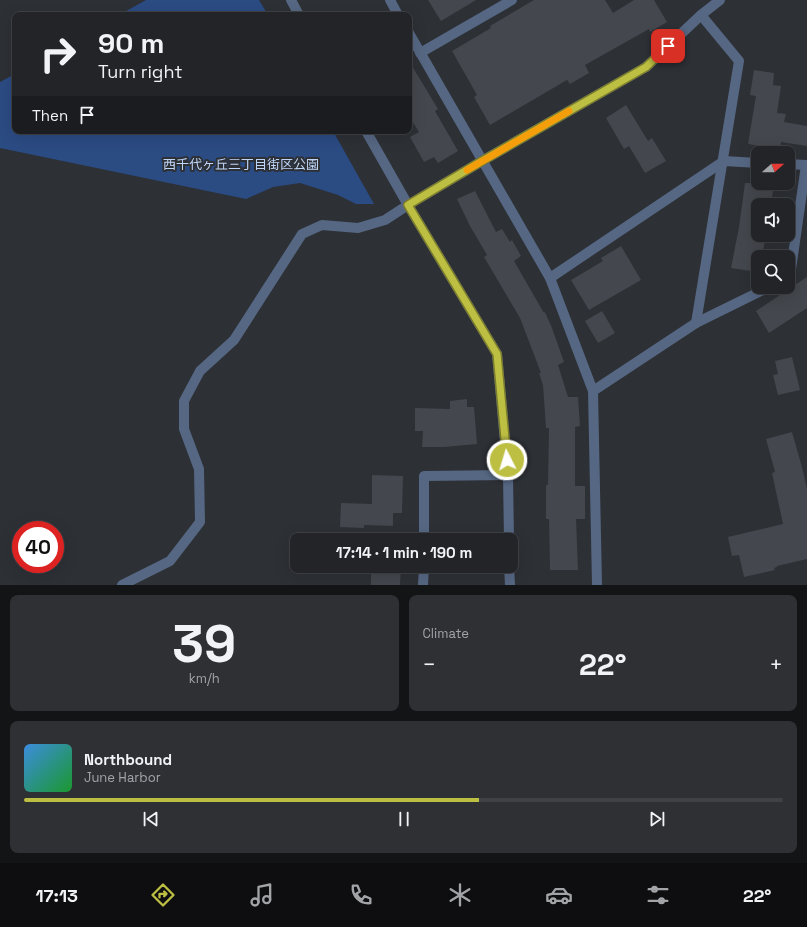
<!DOCTYPE html>
<html lang="en">
<head>
<meta charset="utf-8">
<style>
	body { margin:0; font-family:"Space Grotesk","Noto Sans JP",sans-serif; background:#2e3034; color:#f1f3f6; height:100vh; display:flex; flex-direction:column; font-size:15px; white-space:nowrap }
	* { box-sizing:border-box; margin:0 }
	p { font-size:13px; color:#a2a4a8 }
	.icon { flex:none; width:22px; height:22px; fill:none; stroke:currentColor; stroke-width:2; stroke-linecap:round; stroke-linejoin:round }
	.map { position:relative; height:585px; overflow:hidden }
	.details { display:flex; flex-direction:column; gap:10px; padding:10px; background:#131416; flex:1 }
	.details>* { flex:none }
	.guide { position:absolute; left:12px; top:12px; width:400px; height:122px; border-radius:8px; box-shadow:0 4px 16px #0002,0 0 0 1px #3f4145; background:#222428; color:#f1f3f6; overflow:hidden }
	.needle { width:26px; rotate:69deg }
	.tools { position:absolute; left:751px; top:146px; display:grid; gap:8px }
	.tools a { display:grid; place-items:center; width:44px; height:44px; border-radius:8px; background:#222428; box-shadow:0 4px 16px #0002,0 0 0 1px #3f4145; font-size:20px }
	.speed { position:absolute; left:12px; top:521px; display:flex; gap:8px; font-size:20px; font-weight:700; text-align:center }
	.speed>* { display:grid; place-content:center; width:52px; height:52px; border-radius:50%; background:#222428; box-shadow:0 4px 16px #0002,0 0 0 1px #3f4145; line-height:1 }
	.speed .limit { border:6px solid #d22; background:#fff; color:#111 }
	.pin { position:absolute; display:grid; place-items:center; width:34px; height:34px; color:#fff; margin:-17px; border-radius:8px; box-shadow:0 2px 6px #0006 }
	.me { position:absolute; width:44px; margin:-22px; rotate:355deg; stroke-linejoin:round; filter:drop-shadow(0 0 3px #0008) }
	.turn { display:flex; align-items:center; gap:14px; height:84px; padding:0 20px; font-size:18px }
	.turn .icon { width:52px; height:52px; stroke-width:2.5 }
	.turn b { display:block; font-size:28px; line-height:34px }
	.then { display:flex; align-items:center; height:38px; padding:0 20px; background:#0003; gap:8px; font-size:15px }
	.big { font-size:30px; font-weight:800; line-height:1.1 }
	.details .widget { flex:1; display:flex; flex-direction:column; justify-content:center; gap:6px; min-width:0; padding:0 14px; border-radius:8px; background:#2e3034 }
	.details .dial { align-items:center; gap:0 }
	.dial b { font-size:52px; line-height:1 }
	.song { display:flex; align-items:center; gap:12px }
	.cover { width:48px; height:48px; border-radius:6px; background:linear-gradient(135deg,hsl(210 70% 55%),hsl(130 70% 35%)) }
	.played { height:4px; border-radius:2px; background:linear-gradient(90deg,#bdbf43 60%,#3f4145 60%) }
	.keys { display:flex; justify-content:space-around; direction:ltr }
	.heat { display:flex; justify-content:space-between; align-items:center; font-size:22px; direction:ltr }
	.details .tiles { flex:1; display:grid; gap:10px; grid-template-columns:1fr 1fr }
	.widget:last-child { grid-column:span 2 }
	.trip { position:absolute; left:290px; top:533px; width:228px; height:40px; border-radius:8px; background:#222428; box-shadow:0 4px 16px #0002,0 0 0 1px #3f4145; font-weight:800; line-height:40px; text-align:center }
	.menu { display:flex; height:64px; justify-content:space-around; align-items:center; background:#0e0e10; color:#a2a4a8 }
	.menu .icon { width:28px; height:28px }
	.menu .active { color:#bdbf43 }
	.menu b { font-size:18px; color:#f1f3f6 }
	.map>svg:first-child { display:block }
</style>
</head>
<body>
<div class="map">
<svg width="807" height="585" viewBox="0 0 807 585">
	<rect width="100%" height="100%" fill="#2d3035"/>
	<g fill="#2b4b83">
		<path d="M 146,0 L 259,0 L 268,15 L 119,15 Z"/>
		<path d="M 15,74 L 15,131 L 333,131 L 374,204 L 356,204 L 338,195 L 300,183 L 273,187 L 246,199 L 0,148 L 0,82 Z"/>
	</g>
	<g fill="#44474d">
		<path d="M 428,0 L 476,0 L 441,21 Z"/>
		<path d="M 534,0 L 605,0 L 613,13 L 634,0 L 654,0 L 667,22 L 650,32 L 649,29 L 585,65 L 589,73 L 570,84 L 567,80 L 490,125 L 474,97 L 477,95 L 452,51 L 491,28 L 490,26 Z"/>
		<path d="M 409,61 L 438,109 L 435,111 L 458,151 L 438,163 L 434,157 L 424,162 L 410,137 L 419,132 L 409,116 Z"/>
		<path d="M 754,70 L 774,73 L 773,85 L 781,86 L 777,113 L 786,114 L 784,122 L 807,126 L 807,146 L 781,142 L 780,149 L 748,144 L 756,96 L 750,95 Z"/>
		<path d="M 626,105 L 648,141 L 652,138 L 666,161 L 645,173 L 629,146 L 624,149 L 606,118 Z"/>
		<path d="M 745,183 L 774,183 L 771,205 L 758,205 L 758,235 L 766,235 L 762,257 L 758,257 L 758,272 L 731,268 L 739,227 Z"/>
		<path d="M 475,191 L 496,232 L 502,229 L 510,242 L 512,240 L 521,256 L 514,261 L 544,313 L 545,312 L 552,328 L 564,362 L 558,365 L 568,397 L 578,397 L 580,426 L 575,427 L 575,486 L 585,486 L 585,519 L 576,519 L 578,570 L 550,570 L 549,519 L 546,519 L 546,485 L 548,485 L 549,428 L 546,428 L 543,385 L 539,373 L 541,373 L 520,318 L 484,257 L 487,255 L 470,226 L 457,199 Z"/>
		<path d="M 621,246 L 641,280 L 589,310 L 571,280 L 603,261 L 601,258 Z"/>
		<path d="M 807,277 L 807,308 L 769,333 L 756,311 Z"/>
		<path d="M 602,311 L 615,333 L 598,343 L 585,321 Z"/>
		<path d="M 792,357 L 800,390 L 778,395 L 773,375 L 778,374 L 775,361 Z"/>
		<path d="M 467,399 L 467,407 L 474,407 L 477,444 L 444,447 L 422,447 L 423,431 L 415,431 L 415,408 L 450,409 L 450,401 Z"/>
		<path d="M 792,432 L 802,467 L 807,489 L 807,559 L 777,566 L 777,567 L 774,568 L 775,570 L 744,577 L 739,555 L 732,556 L 728,537 L 783,524 L 772,473 L 775,472 L 766,439 Z"/>
		<path d="M 372,475 L 403,476 L 402,513 L 393,513 L 393,526 L 364,525 L 364,528 L 340,527 L 341,503 L 372,504 Z"/>
		<path d="M 371,566 L 401,566 L 400,585 L 371,585 Z"/>
	</g>
	<g fill="none" stroke-linecap="round" stroke-linejoin="round">
		<g stroke="#566783" stroke-width="10">
			<path d="M 390,0 L 398,15"/>
			<path d="M 409,33 L 550,278 L 593,391 L 597,585"/>
			<path d="M 420,53 L 512,0"/>
			<path d="M 788,164 L 806,165 L 790,276 L 788,278"/>
			<path d="M 550,278 L 724,161 L 758,163"/>
			<path d="M 696,323 L 739,61 L 701,15"/>
			<path d="M 593,391 L 696,323 L 769,287"/>
			<path d="M 424,540 L 424,476 L 508,475"/>
			<path d="M 122,585 L 170,561 L 200,522 L 199,469 L 184,429 L 184,401 L 200,371 L 234,340 L 302,234 L 322,225 L 358,228 L 385,220 L 408,205"/>
			<path d="M 423,585 L 424,566"/>
		</g>
		<g stroke="#566783" stroke-width="10">
			<path d="M 291,0 L 299,15"/>
			<path d="M 366,131 L 408,205 L 497,354 L 508,475 L 509,540"/>
			<path d="M 408,205 L 482,161 L 646,67 L 701,15 L 720,0"/>
			<path d="M 509,566 L 510,585"/>
		</g>
	</g>
	<g fill="none" stroke-linecap="round" stroke-linejoin="round">
		<defs>
			<path id="route" d="M 507,460 L 497,354 L 408,205 L 482,161 L 646,67 L 668,46"/>
		</defs>
		<use href="#route" stroke="#7b7c2c" stroke-width="10"/>
		<use href="#route" stroke="#bdbf43" stroke-width="7"/>
		<path stroke="#f59e0b" stroke-width="7" d="M 467,170 L 569,111"/>
	</g>
	<g text-anchor="middle" dominant-baseline="central" stroke-width="4" stroke-linejoin="round" paint-order="stroke">
		<g font-size="13" fill="#bfd5f9" stroke="#2d3035">
			<text x="241" y="164">西千代ヶ丘三丁目街区公園</text>
		</g>
	</g>
</svg>
<div class="tools">
<a><svg class="needle" viewBox="-14 -14 28 28"><path d="M0-13l5 13h-10z" fill="#e53935"/><path d="M0 13l5-13h-10z" fill="#a2a4a8"/></svg></a>
<a><svg class="icon" aria-label="sound" viewBox="0 0 24 24"><path d="M4 9h4l5-4v14l-5-4H4zM17 9q2 3 0 6"/></svg></a>
<a><svg class="icon" aria-label="search" viewBox="0 0 24 24"><circle cx="10" cy="10" r="6"/><path d="M15 15l6 6"/></svg></a>
</div>
<div class="speed"><div class="limit">40</div></div>
<div class="pin" style="left:668px;top:46px;background:#d93025"><svg class="icon" aria-label="arrive" viewBox="0 0 24 24"><path d="M6 21V4h12l-3 4 3 4H6"/></svg></div>
<svg class="me" style="left:507px;top:460px" viewBox="-20 -20 40 40"><circle r="17" fill="#bdbf43" stroke="#fff" stroke-width="3"/><path d="M0-11L8 9 0 5-8 9z" fill="#fff"/></svg>
<div class="trip">17:14 · 1 min · 190 m</div>
<div class="guide">
<div class="turn"><svg class="icon" aria-label="right" viewBox="0 0 24 24"><path d="M7 20v-9h11M14 6l5 5-5 5"/></svg><div><b>90 m</b>Turn right</div></div>
<div class="then">Then<svg class="icon" aria-label="arrive" viewBox="0 0 24 24"><path d="M6 21V4h12l-3 4 3 4H6"/></svg></div>
</div>
</div>
<section class="details">
<div class="tiles">
<div class="widget dial"><b>39</b><p>km/h</p></div>
<div class="widget"><p>Climate</p>
<div class="heat"><a>−</a><b class="big">22°</b><a>+</a></div>
</div>
<div class="widget">
<div class="song"><i class="cover"></i><div><b>Northbound</b><p>June Harbor</p></div></div>
<div class="played"></div>
<div class="keys"><svg class="icon" aria-label="previous" viewBox="0 0 24 24"><path d="M18 5L8 12l10 7zM5 5v14"/></svg><svg class="icon" aria-label="pause" viewBox="0 0 24 24"><path d="M8 5v14M16 5v14"/></svg><svg class="icon" aria-label="next" viewBox="0 0 24 24"><path d="M6 5l10 7-10 7zM19 5v14"/></svg></div>
</div>
</div>
</section>
<nav class="menu">
<b>17:13</b>
<svg class="icon active" aria-label="directions" viewBox="0 0 24 24"><path d="M12 3l9 9-9 9-9-9zM9 14v-3h6M13 9l2 2-2 2"/></svg>
<svg class="icon" aria-label="music" viewBox="0 0 24 24"><path d="M9 18V5l10-2v13"/><circle cx="6" cy="18" r="3"/><circle cx="16" cy="16" r="3"/></svg>
<svg class="icon" aria-label="phone" viewBox="0 0 24 24"><path d="M5 4h4l2 5-3 2q2 4 5 5l2-3 5 2v4C11 20 4 13 5 4z"/></svg>
<svg class="icon" aria-label="climate" viewBox="0 0 24 24"><path d="M12 3v18M4 7l16 10M4 17L20 7"/></svg>
<svg class="icon" aria-label="car" viewBox="0 0 24 24"><path d="M5 17H2v-5l4-1 3-4h7l3 4 3 1v5h-3M9 17h6M6 11h13"/><circle cx="7" cy="17" r="2"/><circle cx="17" cy="17" r="2"/></svg>
<svg class="icon" aria-label="filters" viewBox="0 0 24 24"><path d="M4 7h16M4 17h16"/><circle cx="9" cy="7" r="2"/><circle cx="15" cy="17" r="2"/></svg>
<b>22°</b>
</nav>
</body>
</html>
